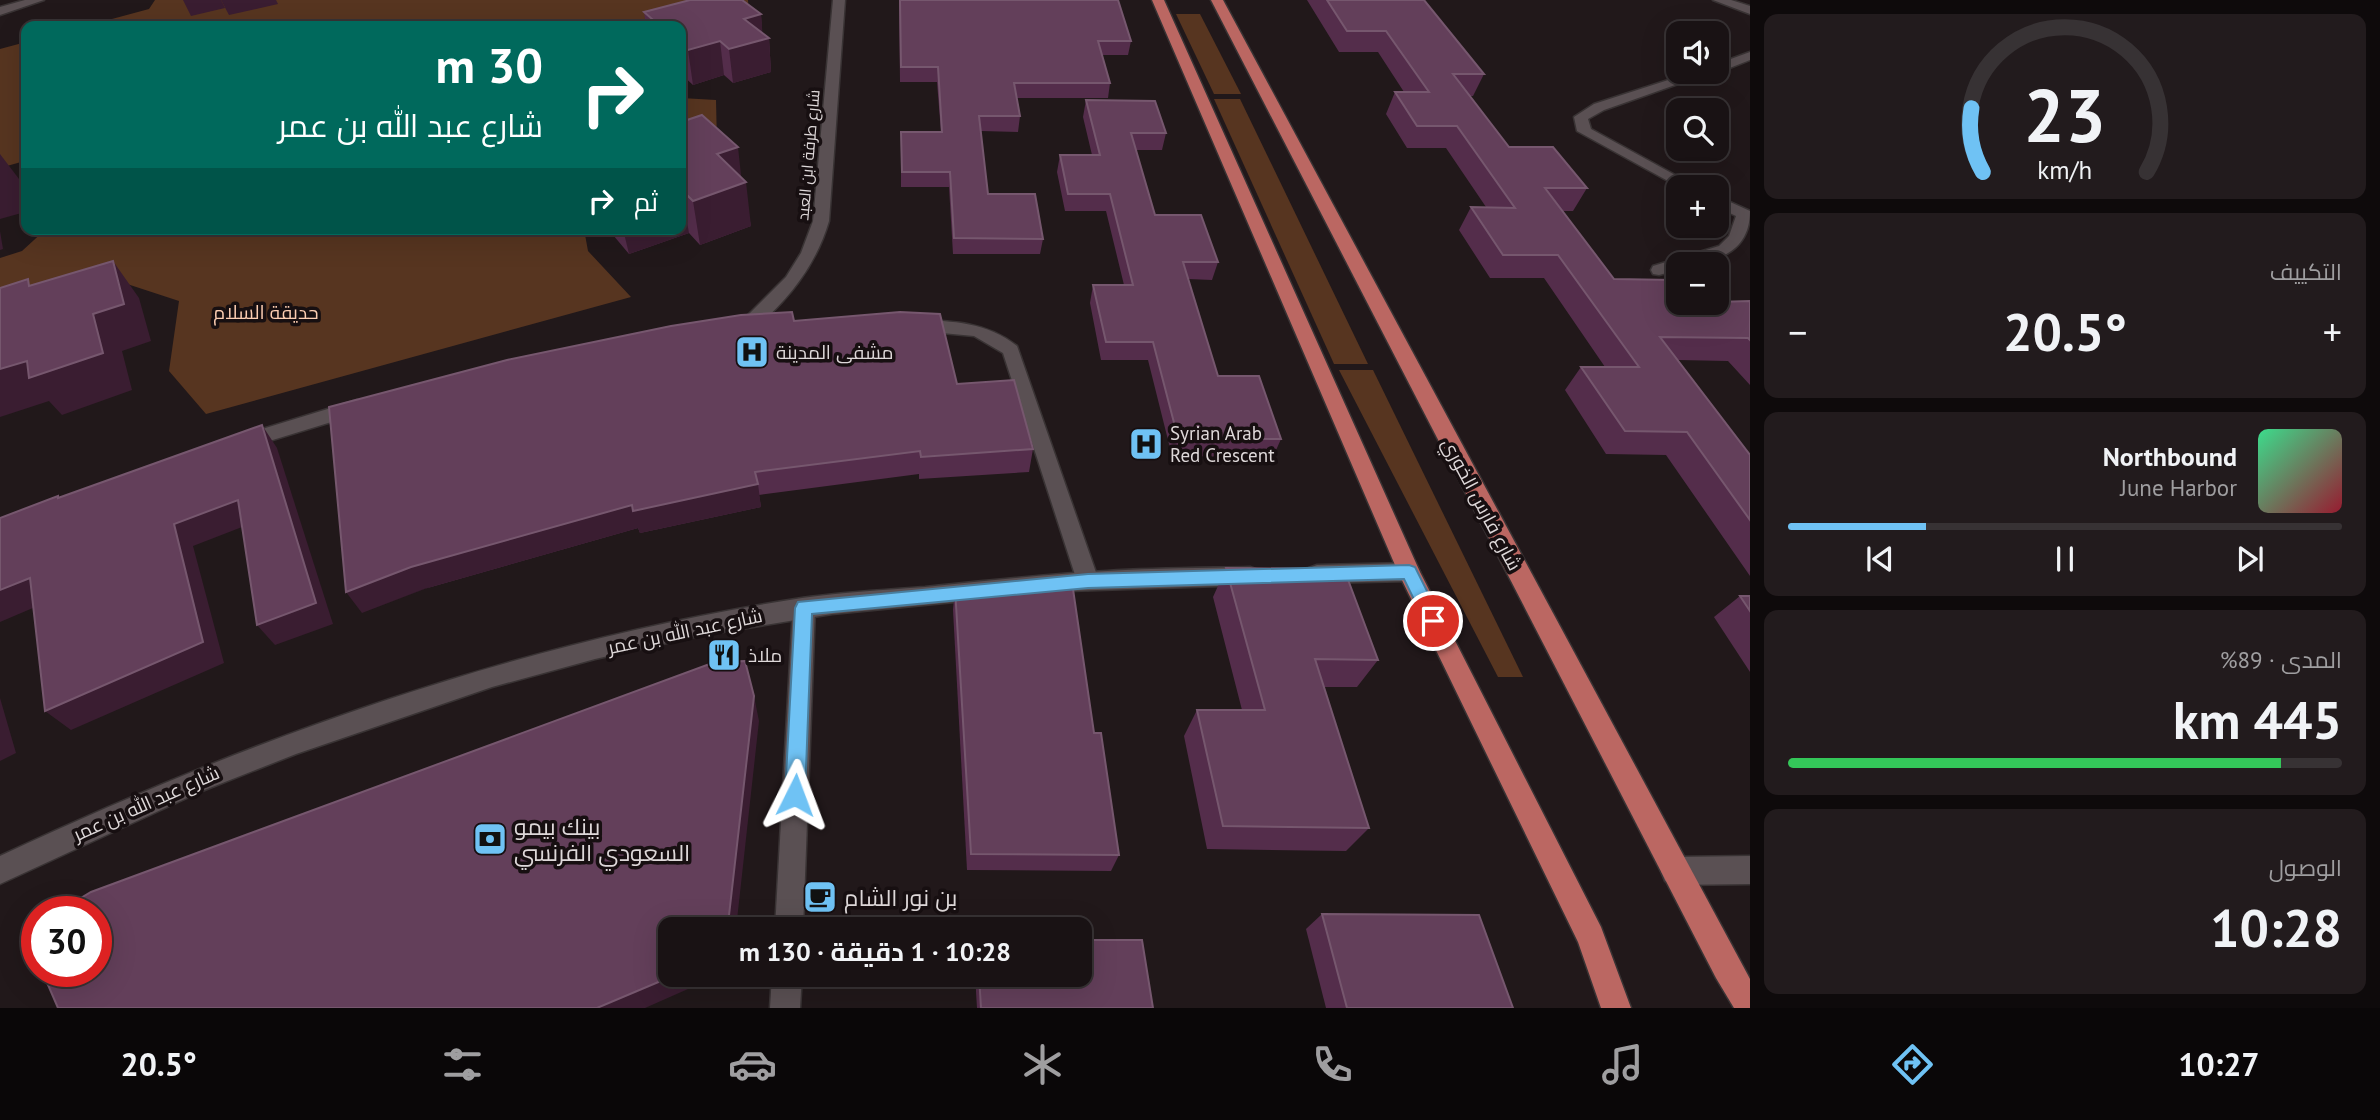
<!DOCTYPE html>
<html lang="ar">
<head>
<meta charset="utf-8">
<style>
	body { margin:0; font-family:"PT Sans",Cairo,sans-serif; background:#221b1d; color:#f1f3f6; direction:rtl; height:100vh; display:flex; flex-direction:column; font-size:26px; white-space:nowrap }
	* { box-sizing:border-box; margin:0 }
	p { font-size:23px; color:#9f9ea0 }
	.icon { flex:none; width:38px; height:38px; fill:none; stroke:currentColor; stroke-width:2; stroke-linecap:round; stroke-linejoin:round }
	.map { position:relative; flex:1; overflow:hidden; direction:ltr }
	.sheet { display:flex; flex-direction:column; gap:14px; padding:14px; background:#0e0a0b; width:630px }
	.sheet>* { flex:none }
	.guide { position:absolute; left:21px; top:21px; width:665px; height:214px; border-radius:14px; box-shadow:0 7px 28px #0002,0 0 0 2px #373234; direction:rtl; background:#00695c; color:#fff; overflow:hidden }
	.buttons { position:absolute; left:1666px; top:21px; display:grid; gap:14px }
	.buttons a { display:grid; place-items:center; width:63px; height:63px; border-radius:14px; background:#191214; box-shadow:0 7px 28px #0002,0 0 0 2px #373234; font-size:35px }
	.speed { position:absolute; left:21px; top:896px; display:flex; gap:14px; font-size:35px; font-weight:700; text-align:center }
	.speed>* { display:grid; place-content:center; width:91px; height:91px; border-radius:50%; background:#191214; box-shadow:0 7px 28px #0002,0 0 0 2px #373234; line-height:1 }
	.speed .limit { border:10px solid #d22; background:#fff; color:#111 }
	.pin { position:absolute; display:grid; place-items:center; width:60px; height:60px; color:#fff; margin:-30px; border:4px solid #fff; border-radius:50%; box-shadow:0 2px 7px #0007 }
	.me { position:absolute; width:77px; margin:-38px; rotate:3deg; stroke-linejoin:round; filter:drop-shadow(0 0 5px #0008) }
	.turn { display:flex; align-items:center; gap:24px; height:147px; padding:0 28px; font-size:32px }
	.turn .icon { width:91px; height:91px; stroke-width:2.5 }
	.turn b { display:block; font-size:49px; line-height:60px }
	.then { display:flex; align-items:center; height:66px; padding:0 28px; background:#0003; gap:14px; font-size:26px }
	.big { font-size:52px; font-weight:700; line-height:1.1 }
	.sheet .widget { flex:1; display:flex; flex-direction:column; justify-content:center; gap:10px; min-width:0; padding:0 24px; border-radius:14px; background:#221b1d }
	.sheet .dial { align-items:center; gap:0 }
	.dial svg { height:182px; overflow:visible; fill:none; stroke:#373234; stroke-width:7; stroke-linecap:round; text-anchor:middle }
	.dial text { fill:#f1f3f6; stroke:none }
	.song { display:flex; align-items:center; gap:21px }
	.cover { width:84px; height:84px; border-radius:10px; background:linear-gradient(135deg,hsl(150 70% 55%),hsl(350 70% 35%)) }
	.played { height:7px; border-radius:4px; background:linear-gradient(90deg,#6fc2f4 25%,#373234 25%) }
	.keys { display:flex; justify-content:space-around; direction:ltr }
	.heat { display:flex; justify-content:space-between; align-items:center; font-size:38px; direction:ltr }
	.charge { height:10px; border-radius:5px; background:linear-gradient(90deg,#34c759 89%,#373234 0) }
	.trip { position:absolute; left:658px; top:917px; width:434px; height:70px; border-radius:14px; background:#191214; box-shadow:0 7px 28px #0002,0 0 0 2px #373234; font-weight:700; line-height:70px; text-align:center; direction:rtl }
	.menu { display:flex; height:112px; justify-content:space-around; align-items:center; background:#0a0708; color:#9f9ea0 }
	.menu .icon { width:49px; height:49px }
	.menu .active { color:#6fc2f4 }
	.menu b { font-size:32px; color:#f1f3f6 }
	main { display:flex; flex:1; min-height:0 }
	.map>svg:first-child { display:block }
</style>
</head>
<body>
<main>
<section class="sheet">
<div class="widget dial"><svg viewBox="0 0 100 80">
<path d="M14 69A42 42 0 1 1 86 69"/>
<path d="M14 69A42 42 0 0 1 9 41" stroke="#6fc2f4"/>
<text x="50" y="56" font-size="32" font-weight="700">23</text>
<text x="50" y="72" font-size="11">km/h</text>
</svg></div>
<div class="widget"><p>التكييف</p>
<div class="heat"><a>−</a><b class="big">20.5°</b><a>+</a></div>
</div>
<div class="widget">
<div class="song"><i class="cover"></i><div><b>Northbound</b><p>June Harbor</p></div></div>
<div class="played"></div>
<div class="keys"><svg class="icon" aria-label="previous" viewBox="0 0 24 24"><path d="M18 5L8 12l10 7zM5 5v14"/></svg><svg class="icon" aria-label="pause" viewBox="0 0 24 24"><path d="M8 5v14M16 5v14"/></svg><svg class="icon" aria-label="next" viewBox="0 0 24 24"><path d="M6 5l10 7-10 7zM19 5v14"/></svg></div>
</div>
<div class="widget"><p>المدى · 89%</p><b class="big">445 km</b><div class="charge"></div></div>
<div class="widget"><p>الوصول</p><b class="big">10:28</b></div>
</section>
<div class="map">
<svg width="1750" height="1008" viewBox="0 0 1750 1008">
	<rect width="100%" height="100%" fill="#21181a"/>
	<g fill="#573520">
		<path d="M 155,0 L 748,0 L 749,20 L 672,26 L 86,26 L 149,9 Z"/>
		<path d="M 1200,14 L 1241,94 L 1214,94 L 1176,14 Z"/>
		<path d="M 26,42 L 26,164 L 21,162 L 0,168 L 0,49 Z"/>
		<path d="M 681,98 L 716,100 L 717,145 L 681,153 Z"/>
		<path d="M 1214,99 L 1240,99 L 1368,364 L 1334,364 Z"/>
		<path d="M 46,229 L 584,229 L 588,251 L 631,297 L 206,414 L 169,371 L 179,301 L 121,282 L 0,319 L 0,258 L 22,251 Z"/>
		<path d="M 1339,370 L 1373,370 L 1523,677 L 1498,677 Z"/>
	</g>
	<g fill="none" stroke-linecap="round" stroke-linejoin="round">
		<defs>
			<g id="street">
				<path d="M 1713,0 L 1731,0 L 1750,6 L 1750,14 Z"/>
				<path d="M 1750,52 L 1750,60 L 1722,71 L 1716,72 L 1717,64 Z"/>
				<path d="M 1693,72 L 1712,72 L 1604,110 L 1588,119 L 1591,129 L 1697,187 L 1679,187 L 1577,131 L 1574,117 L 1594,104 Z"/>
				<path d="M 1717,196 L 1750,211 C 1750,253 1715,264 1678,264 L 1678,270 L 1659,275 L 1653,274 L 1651,270 L 1653,266 L 1719,246 L 1729,236 L 1736,216 L 1717,207 Z"/>
				<path d="M 916,320 C 953,321 987,322 1017,346 L 1099,581 L 1096,587 L 1088,590 L 1080,587 L 1077,581 L 1003,353 L 974,336 L 910,330 L 907,326 Z"/>
				<path d="M 357,400 L 364,402 L 367,407 L 364,412 L 240,450 L 233,448 L 230,443 L 233,438 Z"/>
				<path d="M 804,598 L 812,601 L 815,608 L 803,929 L 775,929 L 793,608 L 796,601 Z"/>
				<path d="M 772,975 L 802,975 L 800,1008 L 770,1008 Z"/>
			</g>
			<g id="secondary">
				<path d="M 25,0 L 44,0 L 0,15 L 0,7 Z"/>
				<path d="M 833,0 L 845,0 L 829,221 C 815,268 787,301 750,333 L 738,333 L 735,329 L 738,325 L 786,277 L 801,253 L 813,221 Z"/>
				<path d="M 1409,563 L 1417,566 L 1420,572 L 1417,578 L 1409,581 L 1317,583 L 1309,580 L 1306,574 L 1309,568 L 1317,565 Z"/>
				<path d="M 1250,567 L 1258,570 L 1261,576 L 1258,582 L 1250,585 L 1067,591 L 832,614 L 698,636 L 595,659 L 492,687 L 296,754 L 202,791 L 0,884 L 0,856 C 256,736 522,641 802,598 C 843,592 884,590 925,587 C 986,581 1046,574 1107,571 C 1155,568 1202,568 1250,567 Z"/>
				<path d="M 1750,856 L 1750,884 L 1675,885 L 1665,881 L 1661,871 L 1665,861 L 1675,857 Z"/>
			</g>
			<g id="primary">
				<path d="M 1152,0 L 1164,0 L 1420,572 L 1601,927 L 1631,1008 L 1601,1008 L 1578,942 L 1398,572 Z"/>
				<path d="M 1211,0 L 1223,0 L 1750,979 L 1750,1008 L 1734,1008 L 1716,978 Z"/>
			</g>
		</defs>
		<use href="#street" stroke="#393334" stroke-width="3"/>
		<use href="#secondary" stroke="#393334" stroke-width="3"/>
		<use href="#primary" stroke="#393334" stroke-width="3"/>
		<use href="#street" fill="#5a5053" fill-rule="evenodd"/>
		<use href="#secondary" fill="#5a5053" fill-rule="evenodd"/>
		<use href="#primary" fill="#bb6762" fill-rule="evenodd"/>
	</g>
	<g fill="#542d4b">
		<path d="M 899,0 L 1131,41 L 1128,55 L 1102,55 L 1110,83 L 1108,98 L 1017,98 L 1020,116 L 1018,132 L 981,131 L 988,194 L 1043,239 L 1040,254 L 953,254 L 949,187 L 901,187 L 901,132 L 941,132 L 937,82 L 900,82 Z"/>
		<path d="M 1307,0 L 1424,0 L 1484,74 L 1473,96 L 1470,96 L 1509,147 L 1587,188 L 1573,211 L 1562,211 L 1614,279 L 1678,303 L 1750,301 L 1750,385 L 1728,361 L 1678,360 L 1750,455 L 1750,576 L 1666,455 L 1606,454 L 1565,390 L 1581,367 L 1605,367 L 1544,278 L 1490,278 L 1459,230 L 1471,207 L 1486,207 L 1446,148 L 1407,148 L 1386,114 L 1395,92 L 1404,92 L 1378,52 L 1339,52 Z"/>
		<path d="M 644,12 L 761,14 L 762,33 L 769,38 L 771,72 L 733,83 L 724,75 L 693,85 L 681,74 L 681,26 L 646,26 Z"/>
		<path d="M 1086,100 L 1166,133 L 1162,150 L 1136,150 L 1155,215 L 1218,262 L 1212,280 L 1188,279 L 1218,376 L 1281,439 L 1273,457 L 1172,456 L 1148,360 L 1101,360 L 1090,303 L 1093,285 L 1124,285 L 1106,211 L 1065,211 L 1057,172 L 1060,155 L 1092,155 L 1083,117 Z"/>
		<path d="M 681,122 L 741,178 L 751,226 L 700,245 L 689,233 L 629,254 L 608,229 L 681,229 Z"/>
		<path d="M 957,384 L 1033,449 L 1029,472 L 919,479 L 919,474 L 759,495 L 761,507 L 640,533 L 638,528 L 424,589 L 362,613 Z"/>
		<path d="M 1226,568 L 1378,660 L 1357,687 L 1324,687 L 1369,828 L 1346,851 L 1207,849 L 1184,736 L 1197,710 L 1242,710 L 1213,597 Z"/>
		<path d="M 955,588 L 1094,733 L 1119,855 L 1111,871 L 967,870 L 953,610 Z"/>
		<path d="M 1740,596 L 1750,596 L 1750,672 L 1714,617 Z"/>
		<path d="M 1322,914 L 1513,1008 L 1326,1008 L 1306,929 Z"/>
		<path d="M 975,975 L 1080,975 L 1153,1008 L 977,1008 Z"/>
	</g>
	<g fill="#3a1d31">
		<path d="M 183,0 L 221,0 L 225,8 L 191,16 Z"/>
		<path d="M 221,0 L 276,0 L 278,4 L 229,15 Z"/>
		<path d="M 761,14 L 763,40 L 769,38 L 771,72 L 733,83 L 729,49 L 744,19 Z"/>
		<path d="M 720,41 L 724,75 L 693,85 L 688,50 Z"/>
		<path d="M 738,147 L 742,184 L 746,182 L 751,226 L 700,245 L 693,201 L 717,154 Z"/>
		<path d="M 0,154 L 19,179 L 25,212 L 0,219 Z"/>
		<path d="M 681,189 L 689,233 L 629,254 L 623,229 L 681,229 Z"/>
		<path d="M 0,231 L 3,249 L 0,250 Z"/>
		<path d="M 113,261 L 139,298 L 151,341 L 122,351 L 132,390 L 62,415 L 49,401 L 0,417 L 0,369 Z"/>
		<path d="M 262,425 L 277,448 L 333,624 L 275,645 L 257,625 Z"/>
		<path d="M 758,484 L 761,507 L 640,533 L 638,528 L 424,589 L 362,613 L 346,592 L 411,567 L 632,505 Z"/>
		<path d="M 238,500 L 255,522 L 193,546 L 224,663 L 71,730 L 45,711 L 174,524 Z"/>
		<path d="M 30,578 L 54,599 L 0,622 L 0,590 Z"/>
		<path d="M 754,696 L 759,721 L 736,929 L 723,929 Z"/>
		<path d="M 0,698 L 16,753 L 0,761 Z"/>
		<path d="M 675,975 L 703,975 L 688,989 L 645,1008 L 597,1008 Z"/>
	</g>
	<g fill="#633f5a" stroke="#76576e" stroke-width="2">
		<path d="M 690,0 L 742,0 L 761,14 L 744,19 L 769,38 L 729,49 L 720,41 L 688,50 L 681,44 L 681,26 L 660,26 L 644,12 Z"/>
		<path d="M 900,0 L 1118,0 L 1131,41 L 1098,41 L 1110,83 L 1014,83 L 1020,116 L 979,116 L 988,194 L 1035,194 L 1043,239 L 954,238 L 950,172 L 902,172 L 901,132 L 942,132 L 938,67 L 901,67 Z"/>
		<path d="M 1327,0 L 1424,0 L 1484,74 L 1453,74 L 1509,147 L 1553,147 L 1587,188 L 1545,188 L 1614,279 L 1674,280 L 1678,284 L 1678,303 L 1717,303 L 1717,302 L 1750,301 L 1750,340 L 1748,338 L 1660,337 L 1750,455 L 1750,520 L 1687,432 L 1625,431 L 1581,367 L 1639,367 L 1558,255 L 1503,255 L 1471,207 L 1515,208 L 1457,126 L 1417,126 L 1395,92 L 1429,92 L 1386,31 L 1347,31 Z"/>
		<path d="M 1086,100 L 1155,101 L 1166,133 L 1131,133 L 1155,215 L 1201,215 L 1218,262 L 1183,262 L 1218,376 L 1259,376 L 1281,439 L 1178,438 L 1153,342 L 1106,342 L 1093,285 L 1133,285 L 1110,194 L 1068,194 L 1060,155 L 1100,155 Z"/>
		<path d="M 702,115 L 738,147 L 717,154 L 746,182 L 693,201 L 681,189 L 681,122 Z"/>
		<path d="M 113,261 L 124,304 L 93,314 L 103,353 L 29,378 L 27,361 L 0,369 L 0,288 L 28,279 L 29,286 Z"/>
		<path d="M 792,312 L 794,321 L 900,312 L 940,314 L 957,384 L 1014,380 L 1033,449 L 921,457 L 920,451 L 755,472 L 758,484 L 633,511 L 632,505 L 411,567 L 346,592 L 329,407 L 507,360 L 671,326 L 741,315 Z"/>
		<path d="M 262,425 L 316,603 L 257,625 L 238,500 L 174,524 L 203,642 L 45,711 L 30,578 L 0,590 L 0,518 L 58,496 L 58,498 Z"/>
		<path d="M 1226,568 L 1344,569 L 1378,660 L 1315,659 L 1369,828 L 1223,826 L 1197,710 L 1265,710 Z"/>
		<path d="M 955,588 L 1073,589 L 1094,733 L 1101,733 L 1119,855 L 971,854 Z"/>
		<path d="M 1740,596 L 1750,596 L 1750,611 Z"/>
		<path d="M 745,661 L 754,696 L 728,924 L 723,929 L 670,929 L 670,975 L 675,975 L 597,1008 L 58,1008 L 42,971 L 96,971 L 96,912 L 61,912 L 61,910 L 91,892 L 715,662 Z"/>
		<path d="M 1322,914 L 1479,915 L 1513,1008 L 1347,1008 Z"/>
		<path d="M 1080,940 L 1142,940 L 1153,1008 L 981,1008 L 979,975 L 1080,975 Z"/>
		<path d="M 37,942 L 37,960 L 32,949 Z"/>
	</g>
	<path fill="#6fc2f4" stroke="#487e9f" stroke-width="2" d="M 1409,565 L 1415,567 L 1442,621 L 1439,626 L 1433,628 L 1427,626 L 1404,579 L 1088,588 L 812,614 L 805,795 L 802,802 L 795,805 L 788,802 L 785,795 L 795,608 L 798,602 L 1088,574 Z"/>
	<defs>
		<symbol id="hospital-square" viewBox="-11 -11 22 22"><rect x="-9" y="-9" width="18" height="18" rx="4" fill="#6fc2f4" stroke="#170f11"/><path d="M-5-5h3v3.5h4V-5h3V5h-3V1.5h-4V5h-3Z" fill="#111"/></symbol>
		<symbol id="restaurant-square" viewBox="-11 -11 22 22"><rect x="-9" y="-9" width="18" height="18" rx="4" fill="#6fc2f4" stroke="#170f11"/><path d="M-5-6h1v4h1v-4h1v4h1v-4h1v5L-1.5 .5V6h-2V.5L-5-1ZM5-6V6H3V1.5H1.5Q1.5-4 5-6Z" fill="#111"/></symbol>
		<symbol id="bank-square" viewBox="-11 -11 22 22"><rect x="-9" y="-9" width="18" height="18" rx="4" fill="#6fc2f4" stroke="#170f11"/><path d="M-6-4H6V4H-6ZM0-2.3a2.3 2.3 0 1 0 0 4.6a2.3 2.3 0 1 0 0-4.6Z" fill="#111"/></symbol>
		<symbol id="cafe-square" viewBox="-11 -11 22 22"><rect x="-9" y="-9" width="18" height="18" rx="4" fill="#6fc2f4" stroke="#170f11"/><path d="M-5.5-4.5H6V0H3Q3 3.5 0 3.5H-2.5Q-5.5 3.5-5.5 0ZM3-3.2v2h1.7v-2ZM-6 4.5H4V6H-6Z" fill="#111"/></symbol>
	</defs>
	<g fill-rule="evenodd">
		<use href="#hospital-square" x="733" y="333" width="38" height="38"/>
		<use href="#hospital-square" x="1127" y="425" width="38" height="38"/>
		<use href="#restaurant-square" x="705" y="636" width="38" height="38"/>
		<use href="#bank-square" x="471" y="820" width="38" height="38"/>
		<use href="#cafe-square" x="801" y="878" width="38" height="38"/>
	</g>
	<g text-anchor="middle" dominant-baseline="central" stroke-width="7" stroke-linejoin="round" paint-order="stroke">
		<g font-size="16" fill="#ded8d9" stroke="#170f11">
			<text transform="translate(808 155) rotate(-85)">شارع طرفة ابن العبد</text>
		</g>
		<g font-size="19" fill="#fdceb2" stroke="#170f11">
			<text x="266" y="312">حديقة السلام</text>
		</g>
		<g font-size="19" fill="#ded8d9" stroke="#170f11" text-anchor="start">
			<text x="776" y="352">مشفى المدينة</text>
			<text x="1170" y="433">Syrian Arab<tspan x="1170" dy="22">Red Crescent</tspan></text>
			<text x="748" y="655">ملاذ</text>
		</g>
		<g font-size="19" fill="#ded8d9" stroke="#170f11">
			<text transform="translate(1482 504) rotate(62)">شارع فارس الخوري</text>
			<text transform="translate(685 631) rotate(-12)">شارع عبد الله بن عمر</text>
			<text transform="translate(146 803) rotate(-24)">شارع عبد الله بن عمر</text>
		</g>
		<g font-size="23" fill="#ded8d9" stroke="#170f11" text-anchor="start">
			<text x="514" y="826">بينك بيمو<tspan x="514" dy="26">السعودي الفرنسي</tspan></text>
			<text x="844" y="897">بن نور الشام</text>
		</g>
	</g>
</svg>
<div class="buttons">
<a><svg class="icon" aria-label="sound" viewBox="0 0 24 24"><path d="M4 9h4l5-4v14l-5-4H4zM17 9q2 3 0 6"/></svg></a>
<a><svg class="icon" aria-label="search" viewBox="0 0 24 24"><circle cx="10" cy="10" r="6"/><path d="M15 15l6 6"/></svg></a>
<a>+</a>
<a>−</a>
</div>
<div class="speed"><div class="limit">30</div></div>
<div class="pin" style="left:1433px;top:621px;background:#d93025"><svg class="icon" aria-label="arrive" viewBox="0 0 24 24"><path d="M6 21V4h12l-3 4 3 4H6"/></svg></div>
<svg class="me" style="left:795px;top:795px" viewBox="-20 -20 40 40"><path d="M0-17L14 15 0 8-14 15z" fill="#6fc2f4" stroke="#fff" stroke-width="4"/></svg>
<div class="trip">10:28 · 1 دقيقة · 130 m</div>
<div class="guide">
<div class="turn"><svg class="icon" aria-label="right" viewBox="0 0 24 24"><path d="M7 20v-9h11M14 6l5 5-5 5"/></svg><div><b>30 m</b>شارع عبد الله بن عمر</div></div>
<div class="then">ثم<svg class="icon" aria-label="right" viewBox="0 0 24 24"><path d="M7 20v-9h11M14 6l5 5-5 5"/></svg></div>
</div>
</div>
</main>
<nav class="menu">
<b>10:27</b>
<svg class="icon active" aria-label="directions" viewBox="0 0 24 24"><path d="M12 3l9 9-9 9-9-9zM9 14v-3h6M13 9l2 2-2 2"/></svg>
<svg class="icon" aria-label="music" viewBox="0 0 24 24"><path d="M9 18V5l10-2v13"/><circle cx="6" cy="18" r="3"/><circle cx="16" cy="16" r="3"/></svg>
<svg class="icon" aria-label="phone" viewBox="0 0 24 24"><path d="M5 4h4l2 5-3 2q2 4 5 5l2-3 5 2v4C11 20 4 13 5 4z"/></svg>
<svg class="icon" aria-label="climate" viewBox="0 0 24 24"><path d="M12 3v18M4 7l16 10M4 17L20 7"/></svg>
<svg class="icon" aria-label="car" viewBox="0 0 24 24"><path d="M5 17H2v-5l4-1 3-4h7l3 4 3 1v5h-3M9 17h6M6 11h13"/><circle cx="7" cy="17" r="2"/><circle cx="17" cy="17" r="2"/></svg>
<svg class="icon" aria-label="filters" viewBox="0 0 24 24"><path d="M4 7h16M4 17h16"/><circle cx="9" cy="7" r="2"/><circle cx="15" cy="17" r="2"/></svg>
<b>20.5°</b>
</nav>
</body>
</html>
